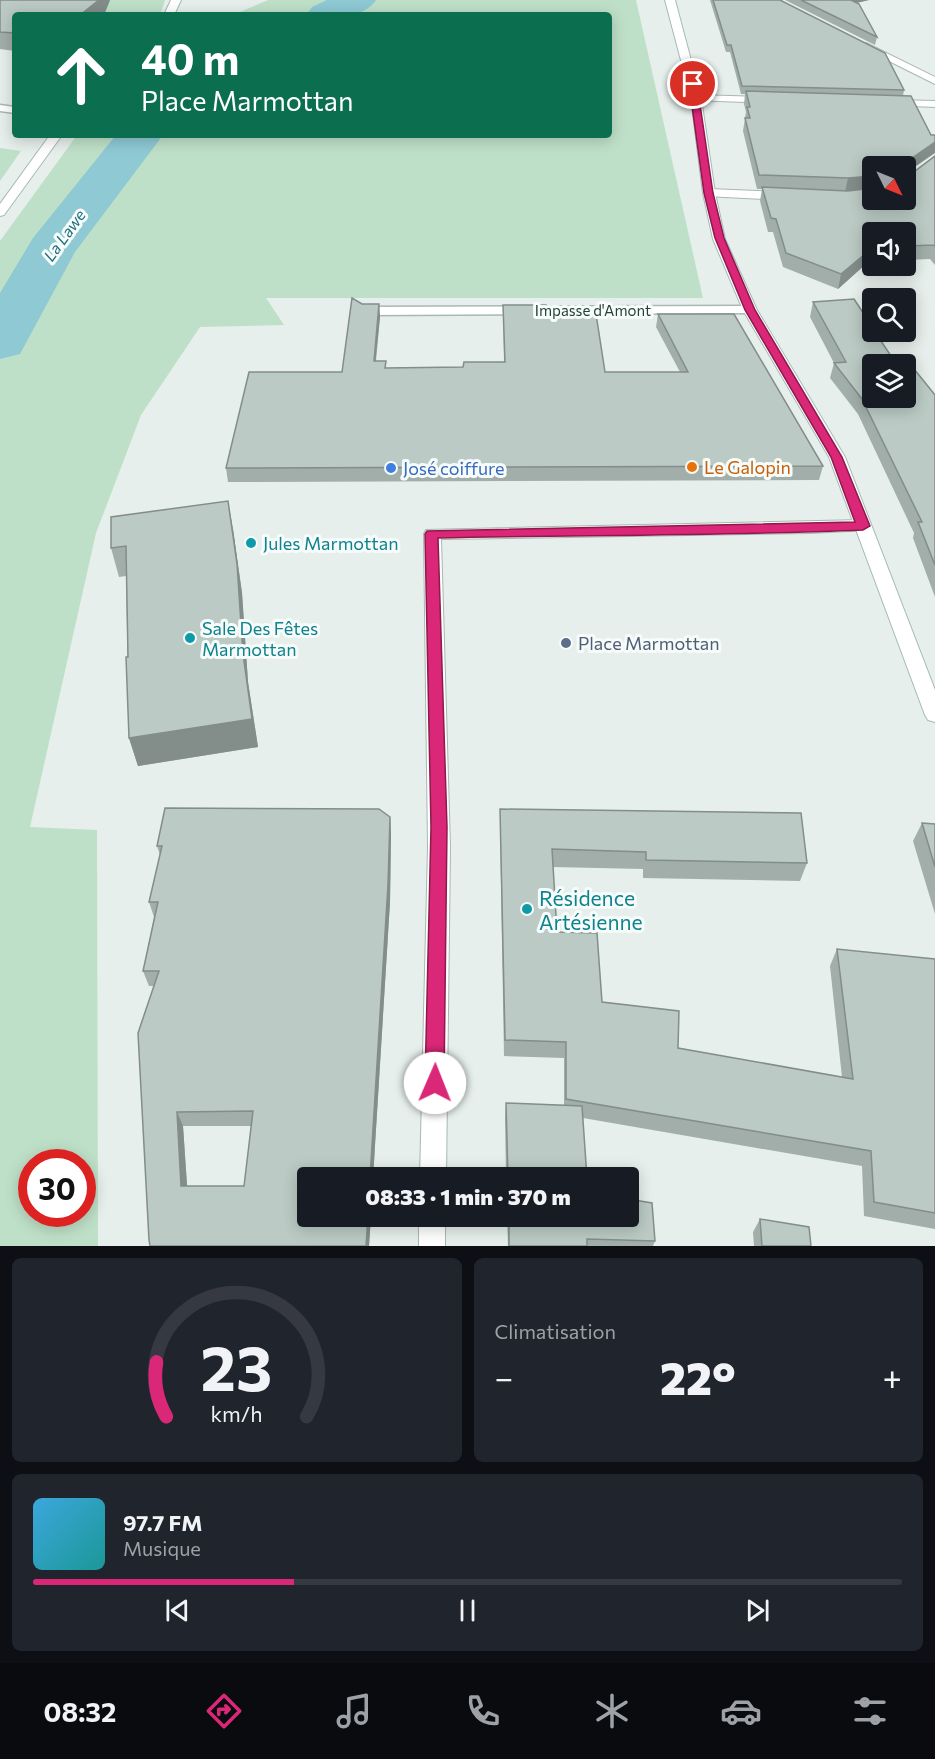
<!DOCTYPE html>
<html lang="fr">
<head>
<meta charset="utf-8">
<style>
	body { margin:0; font-family:Commissioner,sans-serif; background:#20242c; color:#f1f3f6; height:100vh; display:flex; flex-direction:column; font-size:22px; white-space:nowrap }
	* { box-sizing:border-box; margin:0 }
	p { font-size:20px; color:#9ea1a6 }
	.icon { flex:none; width:33px; height:33px; fill:none; stroke:currentColor; stroke-width:2; stroke-linecap:round; stroke-linejoin:round }
	.map { position:relative; height:1246px; overflow:hidden }
	.drawer { display:flex; flex-direction:column; gap:12px; padding:12px; background:#0d0f14; flex:1 }
	.drawer>* { flex:none }
	.hud { position:absolute; left:12px; top:12px; width:600px; height:126px; border-radius:6px; box-shadow:0 3px 15px #0003; background:#0b6e4f; color:#fff; overflow:hidden }
	.needle { width:39px; rotate:133deg }
	.tools { position:absolute; left:862px; top:156px; display:grid; gap:12px }
	.tools a { display:grid; place-items:center; width:54px; height:54px; border-radius:6px; background:#171b24; box-shadow:0 3px 15px #0003; font-size:30px }
	.speed { position:absolute; left:18px; top:1149px; display:flex; gap:12px; font-size:30px; font-weight:700; text-align:center }
	.speed>* { display:grid; place-content:center; width:78px; height:78px; border-radius:50%; background:#171b24; box-shadow:0 3px 15px #0003; line-height:1 }
	.speed .limit { border:9px solid #d22; background:#fff; color:#111 }
	.pin { position:absolute; display:grid; place-items:center; width:51px; height:51px; color:#fff; margin:-26px; border:3px solid #fff; border-radius:50%; box-shadow:0 2px 6px #0007 }
	.me { position:absolute; width:66px; margin:-33px; rotate:1deg; stroke-linejoin:round; filter:drop-shadow(0 0 4px #0008) }
	.turn { display:flex; align-items:center; gap:21px; height:126px; padding:0 30px; font-size:27px }
	.turn .icon { width:78px; height:78px; stroke-width:2.5 }
	.turn b { display:block; font-size:42px; line-height:51px }
	.big { font-size:45px; font-weight:800; line-height:1.1 }
	.drawer .card { flex:1; display:flex; flex-direction:column; justify-content:center; gap:9px; min-width:0; padding:0 21px; border-radius:9px; background:#20242c }
	.drawer .dial { align-items:center; gap:0 }
	.dial svg { height:156px; overflow:visible; fill:none; stroke:#363941; stroke-width:7; stroke-linecap:round; text-anchor:middle }
	.dial text { fill:#f1f3f6; stroke:none }
	.song { display:flex; align-items:center; gap:18px }
	.cover { width:72px; height:72px; border-radius:9px; background:linear-gradient(135deg,hsl(200 70% 55%),hsl(180 70% 35%)) }
	.played { height:6px; border-radius:3px; background:linear-gradient(90deg,#db2777 30%,#363941 30%) }
	.keys { display:flex; justify-content:space-around; direction:ltr }
	.heat { display:flex; justify-content:space-between; align-items:center; font-size:33px; direction:ltr }
	.drawer .tiles { flex:1; display:grid; gap:12px; grid-template-columns:1fr 1fr }
	.card:last-child { grid-column:span 2 }
	.trip { position:absolute; left:297px; top:1167px; width:342px; height:60px; border-radius:6px; background:#171b24; box-shadow:0 3px 15px #0003; font-weight:800; line-height:60px; text-align:center }
	.tab-bar { display:flex; height:96px; justify-content:space-around; align-items:center; background:#090b0e; color:#9ea1a6 }
	.tab-bar .icon { width:42px; height:42px }
	.tab-bar .active { color:#db2777 }
	.tab-bar b { font-size:27px; color:#f1f3f6 }
	.map>svg:first-child { display:block }
</style>
</head>
<body>
<div class="map">
<svg width="935" height="1246" viewBox="0 0 935 1246">
	<rect width="100%" height="100%" fill="#e6efeb"/>
	<g fill="#bfe0c8" fill-rule="evenodd">
		<path d="M 36,0 L 165,0 L 160,15 L 88,15 Z"/>
		<path d="M 268,0 L 636,0 L 703,298 L 266,298 L 284,325 L 200,327 L 141,415 L 96,533 L 30,827 L 97,830 L 98,1246 L 0,1246 L 0,241 L 77,135 L 609,135 L 609,15 L 233,15 ZM 82,1162 L 82,1214 L 32,1214 L 32,1162 Z"/>
		<path d="M 0,148 L 21,151 L 0,181 Z"/>
	</g>
	<g fill="none" stroke-linecap="round" stroke-linejoin="round">
		<g fill="#8ec9d4" fill-rule="evenodd">
			<path d="M 327,0 L 376,0 C 361,22 329,15 306,15 L 312,7 Z"/>
			<path d="M 116,135 L 163,135 L 75,252 L 20,354 L 0,359 L 0,293 L 33,238 Z"/>
		</g>
		<defs>
			<g id="lane">
				<path d="M 0,105 L 15,107 L 15,113 L 0,111 Z"/>
				<path d="M 750,306 L 754,307 L 756,310 L 754,313 L 363,315 L 357,311 L 363,307 Z"/>
			</g>
			<g id="street">
				<path d="M 171,0 L 181,0 L 174,15 L 164,15 Z"/>
				<path d="M 866,43 L 935,77 L 935,84 L 863,48 L 861,46 Z"/>
				<path d="M 696,95 L 768,97 L 773,100 L 768,103 L 692,100 L 692,96 Z"/>
				<path d="M 892,100 L 935,101 L 935,107 L 888,105 L 888,101 Z"/>
				<path d="M 50,135 L 62,135 L 4,215 L 0,216 L 0,204 Z"/>
				<path d="M 709,189 L 785,192 L 791,196 L 785,200 L 705,196 L 705,190 Z"/>
				<path d="M 863,520 L 869,522 L 871,526 L 869,530 L 809,533 L 441,539 L 450,847 L 446,1178 L 420,1178 L 428,847 L 424,534 L 426,530 Z"/>
				<rect x="419" y="1216" width="26" height="30"/>
			</g>
			<path id="secondary" d="M 665,0 L 675,0 L 701,98 L 715,193 L 725,239 L 757,310 L 845,457 L 935,690 L 935,722 L 928,720 L 925,715 L 829,457 L 743,310 L 713,239 L 703,193 L 691,98 Z"/>
		</defs>
		<use href="#lane" stroke="#a8b8b2" stroke-width="3"/>
		<use href="#street" stroke="#a8b8b2" stroke-width="2"/>
		<use href="#secondary" stroke="#a4bbb3" stroke-width="2"/>
		<use href="#lane" fill="#fff" fill-rule="evenodd"/>
		<use href="#street" fill="#fff" fill-rule="evenodd"/>
		<use href="#secondary" fill="#fff" fill-rule="evenodd"/>
	</g>
	<g fill="#a1aea9" fill-rule="evenodd">
		<path d="M 0,0 L 110,0 L 104,15 L 15,15 L 15,51 L 0,49 Z"/>
		<path d="M 710,0 L 780,0 L 904,90 L 903,96 L 908,174 L 911,174 L 935,156 L 935,265 L 930,259 L 906,260 L 906,232 L 873,232 L 873,262 L 867,263 L 838,289 L 783,267 L 773,232 L 768,232 L 760,201 L 762,189 L 757,189 L 743,131 L 746,112 L 744,104 L 745,94 L 741,94 L 730,52 L 726,52 ZM 873,166 L 906,200 L 873,200 Z"/>
		<path d="M 785,0 L 869,0 L 857,3 L 877,37 L 875,45 Z"/>
		<path d="M 813,302 L 893,359 L 935,395 L 935,597 L 913,538 L 914,533 L 858,414 L 830,378 L 834,363 L 810,317 Z"/>
		<path d="M 362,304 L 379,304 L 380,317 L 376,361 L 386,368 L 463,367 L 504,362 L 503,305 L 547,313 L 605,372 L 680,372 L 656,327 L 658,314 L 823,466 L 819,480 L 228,482 L 226,468 L 342,372 Z"/>
		<path d="M 233,529 L 242,593 L 248,682 L 258,747 L 138,766 L 129,738 L 126,576 L 119,577 L 111,548 Z"/>
		<path d="M 500,809 L 807,863 L 800,881 L 643,878 L 643,869 L 553,867 L 557,932 L 602,1002 L 678,1048 L 842,1077 L 830,966 L 837,949 L 935,959 L 935,1229 L 864,1216 L 862,1166 L 583,1118 L 587,1178 L 506,1178 L 505,1118 L 506,1103 L 564,1105 L 564,1058 L 504,1056 L 500,827 Z"/>
		<path d="M 390,817 L 391,834 L 390,902 L 373,1178 L 308,1178 L 308,1216 L 371,1216 L 369,1246 L 150,1246 L 153,986 L 149,986 L 143,971 L 154,917 L 149,902 L 160,855 L 157,846 ZM 183,1126 L 251,1126 L 244,1186 L 187,1186 Z"/>
		<path d="M 922,823 L 935,824 L 935,914 L 913,841 Z"/>
		<path d="M 507,1216 L 628,1216 L 655,1241 L 653,1246 L 508,1246 Z"/>
		<path d="M 760,1219 L 811,1246 L 754,1246 L 753,1232 Z"/>
	</g>
	<g fill="#838d89">
		<path d="M 99,0 L 110,0 L 104,15 L 80,15 Z"/>
		<path d="M 847,0 L 869,0 L 846,5 Z"/>
		<path d="M 935,142 L 935,153 L 906,173 L 908,161 Z"/>
		<path d="M 873,176 L 873,189 L 845,192 L 848,178 Z"/>
		<path d="M 871,249 L 867,263 L 838,289 L 841,274 Z"/>
		<path d="M 379,304 L 380,317 L 374,375 L 374,361 Z"/>
		<path d="M 228,501 L 233,529 L 242,593 L 248,682 L 258,747 L 138,766 L 129,738 L 243,654 Z"/>
		<path d="M 390,817 L 391,834 L 390,902 L 373,1178 L 370,1178 Z"/>
		<path d="M 177,1112 L 183,1126 L 188,1199 L 181,1186 Z"/>
		<path d="M 368,1216 L 371,1216 L 369,1246 L 366,1246 Z"/>
	</g>
	<g fill="#bbcac4" stroke="#838d89" stroke-width="1.5" fill-rule="evenodd">
		<path d="M 0,0 L 99,0 L 80,15 L 15,15 L 15,33 L 0,32 Z"/>
		<path d="M 713,0 L 780,0 L 885,53 L 904,90 L 742,86 L 731,45 L 727,45 Z"/>
		<path d="M 801,0 L 851,0 L 859,4 L 877,37 Z"/>
		<path d="M 746,91 L 911,96 L 931,135 L 935,135 L 935,142 L 908,161 L 908,174 L 911,174 L 935,156 L 935,246 L 934,245 L 906,246 L 906,232 L 873,232 L 873,248 L 871,249 L 841,274 L 786,253 L 776,219 L 771,218 L 762,187 L 848,191 L 873,188 L 873,200 L 906,200 L 906,166 L 873,166 L 873,176 L 848,178 L 759,175 L 745,118 L 750,118 L 747,107 L 750,107 Z"/>
		<path d="M 352,298 L 362,304 L 379,304 L 374,361 L 386,361 L 385,368 L 463,367 L 464,362 L 505,362 L 503,305 L 546,305 L 547,313 L 596,314 L 605,372 L 688,372 L 658,314 L 734,314 L 823,466 L 226,468 L 249,372 L 342,372 Z"/>
		<path d="M 854,299 L 873,328 L 873,332 L 875,332 L 893,359 L 906,359 L 935,395 L 935,565 L 918,522 L 922,522 L 862,399 L 834,363 L 846,362 L 813,302 ZM 873,364 L 906,364 L 906,398 L 873,398 Z"/>
		<path d="M 228,501 L 237,564 L 243,654 L 252,719 L 129,738 L 126,657 L 128,657 L 126,546 L 111,548 L 111,517 Z"/>
		<path d="M 165,808 L 379,809 L 390,817 L 388,885 L 370,1178 L 308,1178 L 308,1216 L 368,1216 L 366,1246 L 150,1246 L 149,1240 L 138,1033 L 159,971 L 143,971 L 158,902 L 149,902 L 162,846 L 157,846 ZM 253,1111 L 244,1186 L 181,1186 L 177,1112 Z"/>
		<path d="M 500,809 L 801,813 L 807,863 L 646,860 L 646,852 L 552,849 L 557,932 L 597,933 L 602,1002 L 679,1011 L 678,1048 L 853,1079 L 837,949 L 935,959 L 935,1213 L 874,1202 L 871,1151 L 566,1099 L 566,1042 L 505,1040 Z"/>
		<path d="M 922,823 L 935,824 L 935,867 Z"/>
		<path d="M 506,1103 L 582,1106 L 587,1178 L 508,1178 Z"/>
		<path d="M 628,1199 L 652,1203 L 655,1241 L 587,1239 L 587,1246 L 509,1246 L 509,1216 L 628,1216 Z"/>
		<path d="M 760,1219 L 809,1227 L 811,1246 L 762,1246 Z"/>
	</g>
	<path fill="#db2777" stroke="#8e194d" stroke-width="1.5" d="M 693,81 L 697,84 L 713,193 L 724,238 L 755,310 L 842,457 L 870,526 L 863,530 C 722,536 580,535 438,538 L 447,827 L 444,1083 L 441,1090 L 435,1092 L 428,1090 L 425,1083 L 431,827 L 425,534 L 427,531 L 855,522 L 831,457 L 745,310 L 715,238 L 704,193 L 689,84 Z"/>
	<circle fill="#e8710a" stroke="#f7fbf9" stroke-width="2" cx="692" cy="467" r="6"/>
	<circle fill="#3f7fe0" stroke="#f7fbf9" stroke-width="2" cx="391" cy="468" r="6"/>
	<g fill="#0f9aa8" stroke="#f7fbf9" stroke-width="2">
		<circle cx="251" cy="543" r="6"/>
		<circle cx="190" cy="638" r="6"/>
		<circle cx="527" cy="909" r="6"/>
	</g>
	<circle fill="#5c6f8a" stroke="#f7fbf9" stroke-width="2" cx="566" cy="643" r="6"/>
	<g text-anchor="middle" dominant-baseline="central" stroke-width="6" stroke-linejoin="round" paint-order="stroke">
		<g font-size="15" fill="#24423a" stroke="#f7fbf9">
			<text x="593" y="310">Impasse d'Amont</text>
		</g>
		<g font-size="16" font-style="italic" fill="#1c6f80" stroke="#f7fbf9">
			<text transform="translate(64 235) rotate(-54)">La Lawe</text>
		</g>
		<g font-size="18" fill="#c56008" stroke="#f7fbf9" text-anchor="start">
			<text x="704" y="467">Le Galopin</text>
		</g>
		<g font-size="18" fill="#366cbe" stroke="#f7fbf9" text-anchor="start">
			<text x="403" y="468">José coiffure</text>
		</g>
		<g font-size="18" fill="#0d838f" stroke="#f7fbf9" text-anchor="start">
			<text x="263" y="543">Jules Marmottan</text>
			<text x="202" y="628">Sale Des Fêtes<tspan x="202" dy="21">Marmottan</tspan></text>
		</g>
		<g font-size="18" fill="#4e5e75" stroke="#f7fbf9" text-anchor="start">
			<text x="578" y="643">Place Marmottan</text>
		</g>
		<g font-size="21" fill="#0d838f" stroke="#f7fbf9" text-anchor="start">
			<text x="539" y="897">Résidence<tspan x="539" dy="24">Artésienne</tspan></text>
		</g>
	</g>
</svg>
<div class="tools">
<a><svg class="needle" viewBox="-14 -14 28 28"><path d="M0-13l5 13h-10z" fill="#e53935"/><path d="M0 13l5-13h-10z" fill="#9ea1a6"/></svg></a>
<a><svg class="icon" aria-label="sound" viewBox="0 0 24 24"><path d="M4 9h4l5-4v14l-5-4H4zM17 9q2 3 0 6"/></svg></a>
<a><svg class="icon" aria-label="search" viewBox="0 0 24 24"><circle cx="10" cy="10" r="6"/><path d="M15 15l6 6"/></svg></a>
<a><svg class="icon" aria-label="layers" viewBox="0 0 24 24"><path d="M12 4l9 5-9 5-9-5zM3 14l9 5 9-5"/></svg></a>
</div>
<div class="speed"><div class="limit">30</div></div>
<div class="pin" style="left:693px;top:84px;background:#d93025"><svg class="icon" aria-label="arrive" viewBox="0 0 24 24"><path d="M6 21V4h12l-3 4 3 4H6"/></svg></div>
<svg class="me" style="left:435px;top:1083px" viewBox="-20 -20 40 40"><circle r="19" fill="#fff"/><path d="M0-13L10 11 0 6-10 11z" fill="#db2777"/></svg>
<div class="trip">08:33 · 1 min · 370 m</div>
<div class="hud">
<div class="turn"><svg class="icon" aria-label="ahead" viewBox="0 0 24 24"><path d="M12 20V5M6 11l6-6 6 6"/></svg><div><b>40 m</b>Place Marmottan</div></div>
</div>
</div>
<section class="drawer">
<div class="tiles">
<div class="card dial"><svg viewBox="0 0 100 80">
<path d="M14 69A42 42 0 1 1 86 69"/>
<path d="M14 69A42 42 0 0 1 9 41" stroke="#db2777"/>
<text x="50" y="56" font-size="32" font-weight="700">23</text>
<text x="50" y="72" font-size="11">km/h</text>
</svg></div>
<div class="card"><p>Climatisation</p>
<div class="heat"><a>−</a><b class="big">22°</b><a>+</a></div>
</div>
<div class="card">
<div class="song"><i class="cover"></i><div><b>97.7 FM</b><p>Musique</p></div></div>
<div class="played"></div>
<div class="keys"><svg class="icon" aria-label="previous" viewBox="0 0 24 24"><path d="M18 5L8 12l10 7zM5 5v14"/></svg><svg class="icon" aria-label="pause" viewBox="0 0 24 24"><path d="M8 5v14M16 5v14"/></svg><svg class="icon" aria-label="next" viewBox="0 0 24 24"><path d="M6 5l10 7-10 7zM19 5v14"/></svg></div>
</div>
</div>
</section>
<nav class="tab-bar">
<b>08:32</b>
<svg class="icon active" aria-label="directions" viewBox="0 0 24 24"><path d="M12 3l9 9-9 9-9-9zM9 14v-3h6M13 9l2 2-2 2"/></svg>
<svg class="icon" aria-label="music" viewBox="0 0 24 24"><path d="M9 18V5l10-2v13"/><circle cx="6" cy="18" r="3"/><circle cx="16" cy="16" r="3"/></svg>
<svg class="icon" aria-label="phone" viewBox="0 0 24 24"><path d="M5 4h4l2 5-3 2q2 4 5 5l2-3 5 2v4C11 20 4 13 5 4z"/></svg>
<svg class="icon" aria-label="climate" viewBox="0 0 24 24"><path d="M12 3v18M4 7l16 10M4 17L20 7"/></svg>
<svg class="icon" aria-label="car" viewBox="0 0 24 24"><path d="M5 17H2v-5l4-1 3-4h7l3 4 3 1v5h-3M9 17h6M6 11h13"/><circle cx="7" cy="17" r="2"/><circle cx="17" cy="17" r="2"/></svg>
<svg class="icon" aria-label="filters" viewBox="0 0 24 24"><path d="M4 7h16M4 17h16"/><circle cx="9" cy="7" r="2"/><circle cx="15" cy="17" r="2"/></svg>
</nav>
</body>
</html>
